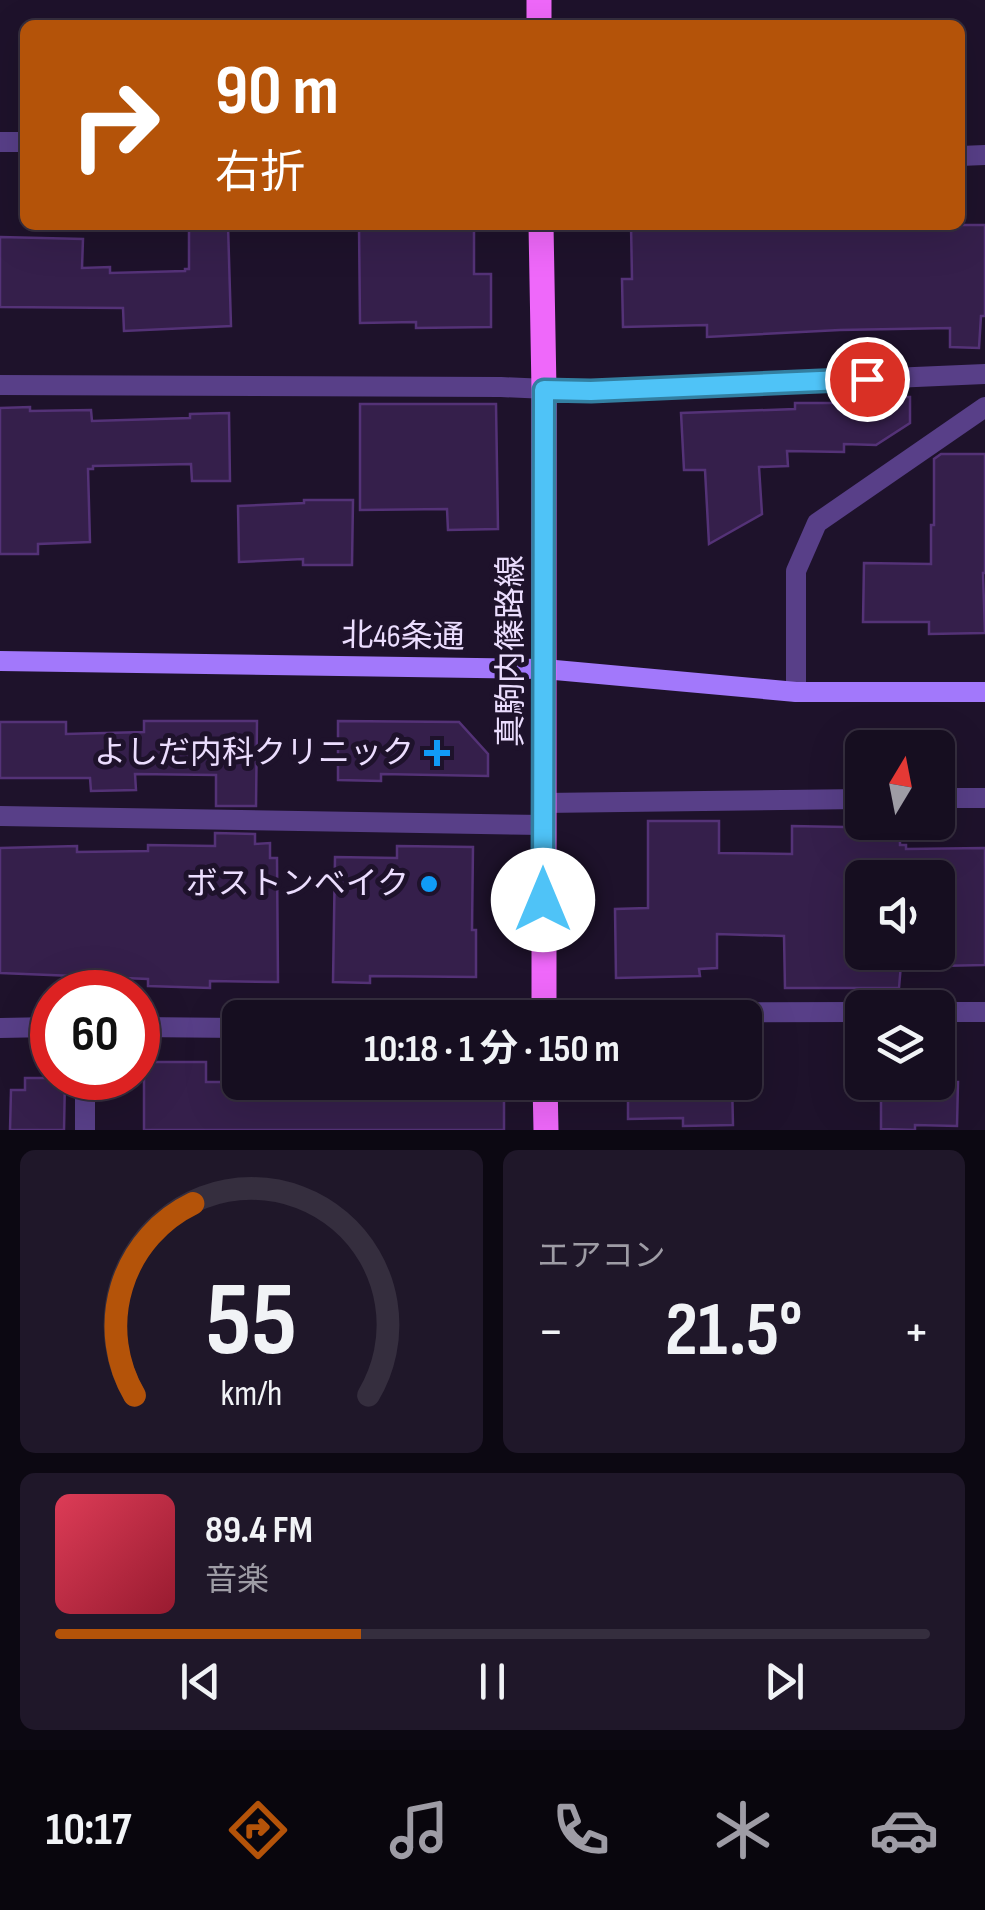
<!DOCTYPE html>
<html lang="ja">
<head>
<meta charset="utf-8">
<style>
	body { margin:0; font-family:"Sofia Sans Condensed","Noto Sans JP",sans-serif; background:#1f1729; color:#f1f3f6; height:100vh; display:flex; flex-direction:column; font-size:38px; white-space:nowrap }
	* { box-sizing:border-box; margin:0 }
	p { font-size:32px; color:#9e9ca5 }
	.icon { flex:none; width:55px; height:55px; fill:none; stroke:currentColor; stroke-width:2; stroke-linecap:round; stroke-linejoin:round }
	.map { position:relative; height:1130px; overflow:hidden }
	.side { display:flex; flex-direction:column; gap:20px; padding:20px; background:#0c0812; flex:1 }
	.side>* { flex:none }
	.top-card { position:absolute; left:20px; top:20px; width:945px; height:210px; border-radius:15px; box-shadow:0 10px 40px #0002,0 0 0 2px #352e3e; background:#b45309; color:#fff; overflow:hidden }
	.needle { width:65px; rotate:10deg }
	.buttons { position:absolute; left:845px; top:730px; display:grid; gap:20px }
	.buttons a { display:grid; place-items:center; width:110px; height:110px; border-radius:15px; background:#160e20; box-shadow:0 10px 40px #0002,0 0 0 2px #352e3e; font-size:50px }
	.speed { position:absolute; left:30px; top:970px; display:flex; gap:20px; font-size:50px; font-weight:700; text-align:center }
	.speed>* { display:grid; place-content:center; width:130px; height:130px; border-radius:50%; background:#160e20; box-shadow:0 10px 40px #0002,0 0 0 2px #352e3e; line-height:1 }
	.speed .limit { border:15px solid #d22; background:#fff; color:#111 }
	.pin { position:absolute; display:grid; place-items:center; width:85px; height:85px; color:#fff; margin:-42px; border:5px solid #fff; border-radius:50%; box-shadow:0 2px 10px #0007 }
	.me { position:absolute; width:110px; margin:-55px; rotate:0deg; stroke-linejoin:round; filter:drop-shadow(0 0 8px #0008) }
	.turn { display:flex; align-items:center; gap:35px; height:210px; padding:0 30px; font-size:45px }
	.turn .icon { width:130px; height:130px; stroke-width:2.5 }
	.turn b { display:block; font-size:70px; line-height:85px }
	.big { font-size:75px; font-weight:700; line-height:1.1 }
	.side .widget { flex:1; display:flex; flex-direction:column; justify-content:center; gap:15px; min-width:0; padding:0 35px; border-radius:15px; background:#1f1729 }
	.side .dial { align-items:center; gap:0 }
	.dial svg { height:260px; overflow:visible; fill:none; stroke:#352e3e; stroke-width:7; stroke-linecap:round; text-anchor:middle }
	.dial text { fill:#f1f3f6; stroke:none }
	.song { display:flex; align-items:center; gap:30px }
	.cover { width:120px; height:120px; border-radius:15px; background:linear-gradient(135deg,hsl(350 70% 55%),hsl(350 70% 35%)) }
	.played { height:10px; border-radius:5px; background:linear-gradient(90deg,#b45309 35%,#352e3e 35%) }
	.keys { display:flex; justify-content:space-around; direction:ltr }
	.heat { display:flex; justify-content:space-between; align-items:center; font-size:55px; direction:ltr }
	.side .tiles { flex:1; display:grid; gap:20px; grid-template-columns:1fr 1fr }
	.widget:last-child { grid-column:span 2 }
	.trip { position:absolute; left:222px; top:1000px; width:540px; height:100px; border-radius:15px; background:#160e20; box-shadow:0 10px 40px #0002,0 0 0 2px #352e3e; font-weight:700; line-height:100px; text-align:center }
	.tabs { display:flex; height:160px; justify-content:space-around; align-items:center; background:#09060d; color:#9e9ca5 }
	.tabs .icon { width:70px; height:70px }
	.tabs .current { color:#b45309 }
	.tabs b { font-size:45px; color:#f1f3f6 }
	.map>svg:first-child { display:block }
</style>
</head>
<body>
<div class="map">
<svg width="985" height="1130" viewBox="0 0 985 1130">
	<rect width="100%" height="100%" fill="#1e122b"/>
	<g fill="#351f4b" stroke="#543277" stroke-width="2.5">
		<path d="M 189,225 L 228,225 L 231,326 L 124,331 L 123,308 L 0,307 L 0,237 L 83,239 L 82,268 L 110,267 L 110,273 L 185,271 L 185,269 L 189,269 Z"/>
		<path d="M 359,225 L 474,225 L 474,274 L 491,274 L 491,327 L 416,328 L 416,322 L 360,323 Z"/>
		<path d="M 631,225 L 985,225 L 985,316 L 981,316 L 979,348 L 950,347 L 950,328 L 840,330 L 707,337 L 707,325 L 623,327 L 622,279 L 632,279 Z"/>
		<path d="M 842,396 L 910,397 L 910,423 L 876,445 L 844,444 L 844,452 L 787,451 L 788,466 L 759,467 L 762,514 L 709,544 L 705,470 L 684,470 L 681,413 L 795,409 L 795,403 L 842,403 Z"/>
		<path d="M 360,404 L 496,404 L 498,529 L 448,530 L 447,509 L 360,510 Z"/>
		<path d="M 30,407 L 30,411 L 91,410 L 92,421 L 190,418 L 190,414 L 229,413 L 230,481 L 192,481 L 191,464 L 93,466 L 93,469 L 88,469 L 90,542 L 38,544 L 38,554 L 0,554 L 0,408 Z"/>
		<path d="M 941,454 L 985,454 L 985,573 L 983,573 L 985,633 L 929,634 L 929,622 L 863,622 L 864,563 L 931,564 L 931,525 L 934,525 L 934,459 Z"/>
		<path d="M 304,500 L 353,500 L 352,565 L 303,565 L 303,559 L 239,562 L 238,506 L 304,503 Z"/>
		<path d="M 144,721 L 257,721 L 256,806 L 216,806 L 216,775 L 135,774 L 136,790 L 91,791 L 90,778 L 0,778 L 0,722 L 66,722 L 66,734 L 144,732 Z"/>
		<path d="M 338,721 L 459,722 L 488,754 L 488,776 L 381,774 L 381,781 L 338,780 Z"/>
		<path d="M 648,821 L 719,821 L 719,853 L 792,854 L 792,826 L 900,828 L 900,845 L 906,845 L 906,849 L 985,848 L 985,965 L 938,966 L 938,878 L 862,878 L 862,952 L 902,952 L 899,988 L 785,988 L 784,936 L 717,934 L 717,968 L 699,969 L 700,976 L 616,978 L 615,909 L 648,908 Z"/>
		<path d="M 215,833 L 255,834 L 255,844 L 270,843 L 270,858 L 277,858 L 278,982 L 210,981 L 210,988 L 148,986 L 148,979 L 0,973 L 0,848 L 77,846 L 77,852 L 148,851 L 148,845 L 215,846 Z"/>
		<path d="M 397,846 L 473,847 L 472,930 L 476,930 L 476,977 L 370,976 L 370,983 L 333,982 L 335,857 L 397,858 Z"/>
		<path d="M 144,1062 L 206,1062 L 206,1082 L 504,1082 L 504,1130 L 144,1130 Z"/>
		<path d="M 25,1078 L 65,1078 L 64,1130 L 10,1130 L 11,1090 L 25,1090 Z"/>
		<path d="M 628,1082 L 732,1082 L 733,1125 L 683,1126 L 683,1118 L 628,1119 Z"/>
		<path d="M 881,1082 L 958,1082 L 957,1126 L 915,1125 L 915,1130 L 881,1129 Z"/>
	</g>
	<g fill="none" stroke-linecap="round" stroke-linejoin="round">
		<g stroke="#583f88" stroke-width="20">
			<path d="M 0,142 L 25,142"/>
			<path d="M 960,156 L 985,155"/>
			<path d="M 0,385 L 501,387 L 591,391 L 985,374"/>
			<path d="M 796,692 L 796,571 L 817,523 L 985,407"/>
			<path d="M 938,798 L 985,798"/>
			<path d="M 543,803 L 862,799"/>
			<path d="M 0,816 L 543,825"/>
			<path d="M 938,1012 L 985,1012"/>
			<path d="M 544,1013 L 862,1012"/>
			<path d="M 138,1027 L 240,1028"/>
			<path d="M 0,1028 L 52,1027"/>
			<path d="M 85,1078 L 85,1130"/>
		</g>
		<path stroke="#a278fb" stroke-width="20" d="M 0,661 L 544,669 L 796,692 L 985,692"/>
		<g stroke="#ef68fa" stroke-width="25">
			<path d="M 539,0 L 539,25"/>
			<path d="M 541,225 L 544,390 L 544,1018"/>
			<path d="M 545,1082 L 546,1130"/>
		</g>
	</g>
	<g fill="none" stroke-linecap="round" stroke-linejoin="round">
		<defs>
			<path id="route" d="M 543,900 L 544,390 L 591,391 L 867,379"/>
		</defs>
		<use href="#route" stroke="#337fa1" stroke-width="25"/>
		<use href="#route" stroke="#4fc3f7" stroke-width="18"/>
	</g>
	<g fill="#109bf7" stroke="#1e122b" stroke-width="4">
		<path d="M432 738h10v10h10v10h-10v10h-10v-10h-10v-10h10z"/>
		<circle cx="429" cy="884" r="10"/>
	</g>
	<g text-anchor="middle" dominant-baseline="central" stroke-width="10" stroke-linejoin="round" paint-order="stroke">
		<g font-size="32" fill="#ebddfe" stroke="#1e122b">
			<text transform="translate(403 637) rotate(1)">北46条通</text>
			<text transform="translate(511 651) rotate(-90)">真駒内篠路線</text>
		</g>
		<g font-size="32" fill="#ebddfe" stroke="#1e122b" text-anchor="end">
			<text x="414" y="753">よしだ内科クリニック</text>
			<text x="409" y="884">ボストンベイク</text>
		</g>
	</g>
</svg>
<div class="buttons">
<a><svg class="needle" viewBox="-14 -14 28 28"><path d="M0-13l5 13h-10z" fill="#e53935"/><path d="M0 13l5-13h-10z" fill="#9e9ca5"/></svg></a>
<a><svg class="icon" aria-label="sound" viewBox="0 0 24 24"><path d="M4 9h4l5-4v14l-5-4H4zM17 9q2 3 0 6"/></svg></a>
<a><svg class="icon" aria-label="layers" viewBox="0 0 24 24"><path d="M12 4l9 5-9 5-9-5zM3 14l9 5 9-5"/></svg></a>
</div>
<div class="speed"><div class="limit">60</div></div>
<div class="pin" style="left:867px;top:379px;background:#d93025"><svg class="icon" aria-label="arrive" viewBox="0 0 24 24"><path d="M6 21V4h12l-3 4 3 4H6"/></svg></div>
<svg class="me" style="left:543px;top:900px" viewBox="-20 -20 40 40"><circle r="19" fill="#fff"/><path d="M0-13L10 11 0 6-10 11z" fill="#4fc3f7"/></svg>
<div class="trip">10:18 · 1 分 · 150 m</div>
<div class="top-card">
<div class="turn"><svg class="icon" aria-label="right" viewBox="0 0 24 24"><path d="M7 20v-9h11M14 6l5 5-5 5"/></svg><div><b>90 m</b>右折</div></div>
</div>
</div>
<section class="side">
<div class="tiles">
<div class="widget dial"><svg viewBox="0 0 100 80">
<path d="M14 69A42 42 0 1 1 86 69"/>
<path d="M14 69A42 42 0 0 1 32 10" stroke="#b45309"/>
<text x="50" y="56" font-size="32" font-weight="700">55</text>
<text x="50" y="72" font-size="11">km/h</text>
</svg></div>
<div class="widget"><p>エアコン</p>
<div class="heat"><a>−</a><b class="big">21.5°</b><a>+</a></div>
</div>
<div class="widget">
<div class="song"><i class="cover"></i><div><b>89.4 FM</b><p>音楽</p></div></div>
<div class="played"></div>
<div class="keys"><svg class="icon" aria-label="previous" viewBox="0 0 24 24"><path d="M18 5L8 12l10 7zM5 5v14"/></svg><svg class="icon" aria-label="pause" viewBox="0 0 24 24"><path d="M8 5v14M16 5v14"/></svg><svg class="icon" aria-label="next" viewBox="0 0 24 24"><path d="M6 5l10 7-10 7zM19 5v14"/></svg></div>
</div>
</div>
</section>
<nav class="tabs">
<b>10:17</b>
<svg class="icon current" aria-label="directions" viewBox="0 0 24 24"><path d="M12 3l9 9-9 9-9-9zM9 14v-3h6M13 9l2 2-2 2"/></svg>
<svg class="icon" aria-label="music" viewBox="0 0 24 24"><path d="M9 18V5l10-2v13"/><circle cx="6" cy="18" r="3"/><circle cx="16" cy="16" r="3"/></svg>
<svg class="icon" aria-label="phone" viewBox="0 0 24 24"><path d="M5 4h4l2 5-3 2q2 4 5 5l2-3 5 2v4C11 20 4 13 5 4z"/></svg>
<svg class="icon" aria-label="climate" viewBox="0 0 24 24"><path d="M12 3v18M4 7l16 10M4 17L20 7"/></svg>
<svg class="icon" aria-label="car" viewBox="0 0 24 24"><path d="M5 17H2v-5l4-1 3-4h7l3 4 3 1v5h-3M9 17h6M6 11h13"/><circle cx="7" cy="17" r="2"/><circle cx="17" cy="17" r="2"/></svg>
</nav>
</body>
</html>
